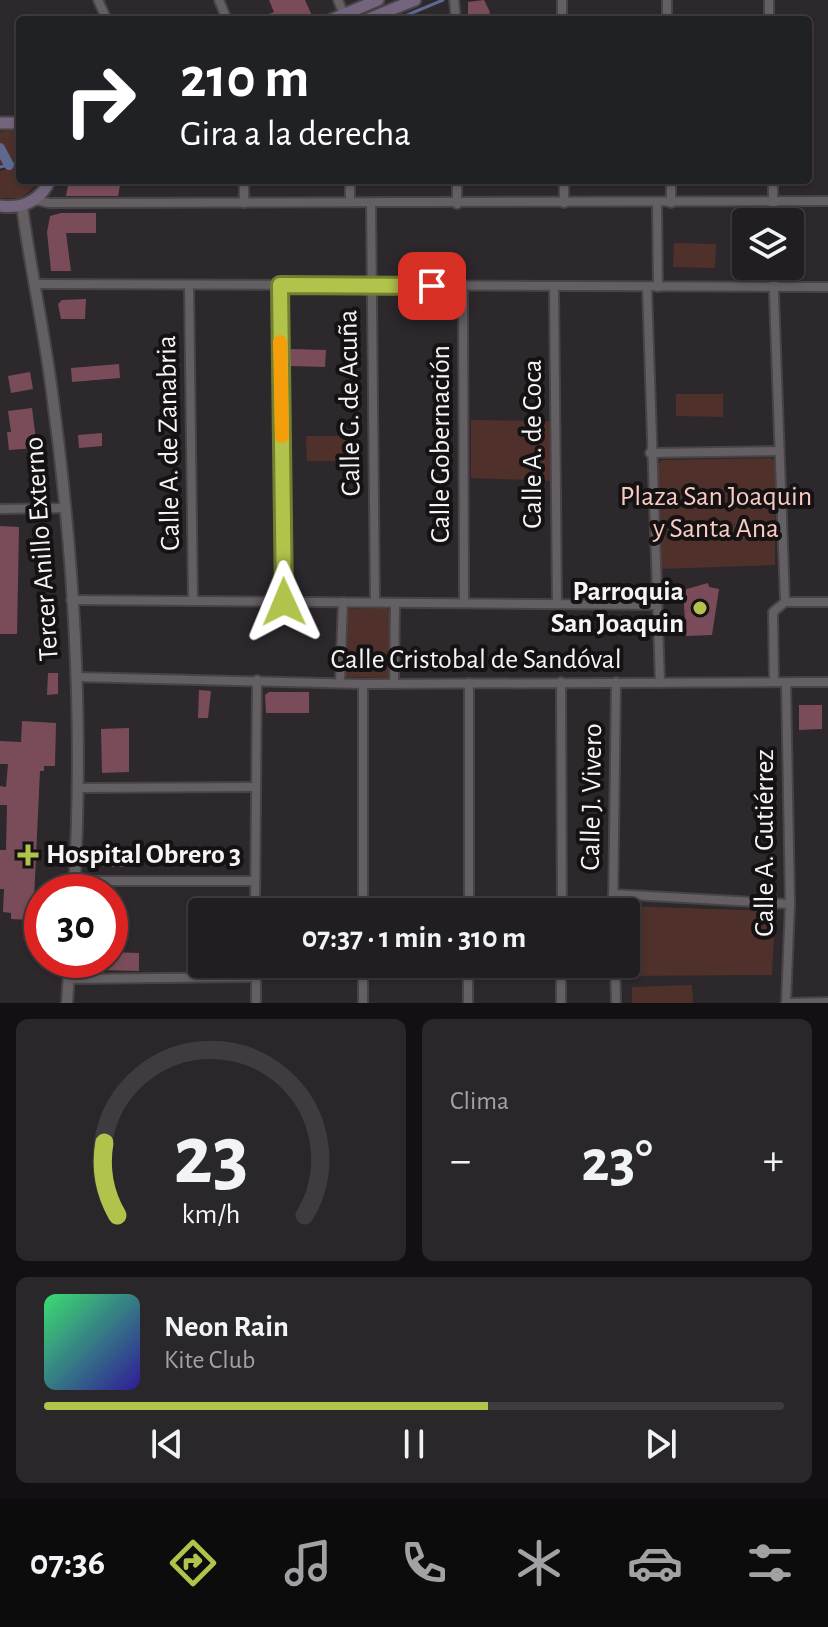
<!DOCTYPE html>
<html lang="es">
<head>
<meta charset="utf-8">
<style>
	body { margin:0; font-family:"Alegreya Sans",sans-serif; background:#29272a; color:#f1f3f6; height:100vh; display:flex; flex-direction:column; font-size:30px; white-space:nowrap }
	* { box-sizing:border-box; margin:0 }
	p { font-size:26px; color:#a2a2a5 }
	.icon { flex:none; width:44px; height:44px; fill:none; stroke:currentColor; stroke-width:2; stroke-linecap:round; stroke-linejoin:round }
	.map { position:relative; height:1003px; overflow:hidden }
	.details { display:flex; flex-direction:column; gap:16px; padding:16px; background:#121012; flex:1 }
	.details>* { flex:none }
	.banner { position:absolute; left:16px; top:16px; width:796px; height:168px; border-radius:8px; box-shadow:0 2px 6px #0004,0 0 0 2px #3e3c3f; background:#202124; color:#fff; overflow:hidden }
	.tools { position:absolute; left:732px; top:208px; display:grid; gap:16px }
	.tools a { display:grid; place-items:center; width:72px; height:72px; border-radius:8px; background:#211e21; box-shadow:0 2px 6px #0004,0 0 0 2px #3e3c3f; font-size:40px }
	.speed { position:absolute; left:24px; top:874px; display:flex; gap:16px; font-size:40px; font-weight:700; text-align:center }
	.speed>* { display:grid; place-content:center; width:104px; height:104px; border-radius:50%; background:#211e21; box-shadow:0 2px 6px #0004,0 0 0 2px #3e3c3f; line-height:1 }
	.speed .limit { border:12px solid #d22; background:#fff; color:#111 }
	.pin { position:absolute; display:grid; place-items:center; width:68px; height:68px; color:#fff; margin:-34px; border-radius:16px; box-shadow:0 4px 12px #0006 }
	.me { position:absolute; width:88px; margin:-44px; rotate:359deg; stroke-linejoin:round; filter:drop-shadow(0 0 6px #0008) }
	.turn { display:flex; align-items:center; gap:28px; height:168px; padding:0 32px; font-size:36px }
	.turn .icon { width:104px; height:104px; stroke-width:2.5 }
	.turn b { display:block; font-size:56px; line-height:68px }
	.big { font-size:60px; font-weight:600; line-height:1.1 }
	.details .widget { flex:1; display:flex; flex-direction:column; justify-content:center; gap:12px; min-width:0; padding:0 28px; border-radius:12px; background:#29272a }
	.details .dial { align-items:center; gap:0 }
	.dial svg { height:208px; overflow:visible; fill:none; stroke:#3e3c3f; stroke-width:7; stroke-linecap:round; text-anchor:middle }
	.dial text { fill:#f1f3f6; stroke:none }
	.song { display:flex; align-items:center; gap:24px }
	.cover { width:96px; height:96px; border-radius:12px; background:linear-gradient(135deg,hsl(140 70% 55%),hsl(250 70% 35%)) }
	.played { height:8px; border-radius:4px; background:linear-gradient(90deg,#b2c34c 60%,#3e3c3f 60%) }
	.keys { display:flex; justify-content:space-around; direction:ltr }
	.heat { display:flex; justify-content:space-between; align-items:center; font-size:44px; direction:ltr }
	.details .tiles { flex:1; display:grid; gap:16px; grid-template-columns:1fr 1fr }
	.widget:last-child { grid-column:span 2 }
	.trip { position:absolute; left:188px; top:898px; width:452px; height:80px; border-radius:8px; background:#211e21; box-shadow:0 2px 6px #0004,0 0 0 2px #3e3c3f; font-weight:600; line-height:80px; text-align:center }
	.tab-bar { display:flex; height:128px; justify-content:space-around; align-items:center; background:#0d0c0d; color:#a2a2a5 }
	.tab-bar .icon { width:56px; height:56px }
	.tab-bar .on { color:#b2c34c }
	.tab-bar b { font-size:36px; color:#f1f3f6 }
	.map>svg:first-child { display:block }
</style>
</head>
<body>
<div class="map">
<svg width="828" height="1003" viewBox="0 0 828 1003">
	<rect width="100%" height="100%" fill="#2c282c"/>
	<g fill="#4f302b">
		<path d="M 12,130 L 20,131 L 20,159 L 0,165 L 0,132 Z"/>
		<path d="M 20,165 L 20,180 L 42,180 L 21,198 L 0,198 L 0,171 Z"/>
		<path d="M 674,243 L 716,244 L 715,268 L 673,267 Z"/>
		<path d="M 676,394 L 723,394 L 723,417 L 676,416 Z"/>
		<path d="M 471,420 L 552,421 L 553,481 L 471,478 Z"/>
		<path d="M 306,436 L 350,436 L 350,461 L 307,461 Z"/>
		<path d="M 771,458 L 776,462 L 775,565 L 659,569 L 657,464 L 662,460 Z"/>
		<path d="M 346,609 L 386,608 L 392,613 L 392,672 L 387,678 L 343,677 Z"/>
		<path d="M 623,906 L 775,911 L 772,975 L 624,976 L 626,912 L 623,912 Z"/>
		<path d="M 692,985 L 693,1003 L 632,1003 L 632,987 Z"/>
	</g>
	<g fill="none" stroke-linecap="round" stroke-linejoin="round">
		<g stroke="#5e6891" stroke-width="3">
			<path d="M 395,20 L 443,0"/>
			<path d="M 0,167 L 20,162"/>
		</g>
		<path stroke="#5e6891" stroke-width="10" d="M 0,148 L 9,165"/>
	</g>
	<g fill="#7a4c5a">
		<path d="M 269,0 L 305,0 L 313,18 L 254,20 L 274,12 Z"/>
		<path d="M 484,0 L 490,12 L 487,20 L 468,20 L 468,2 Z"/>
		<path d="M 69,180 L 121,180 L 118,196 L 66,196 Z"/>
		<path d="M 61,213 L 96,213 L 96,233 L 66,233 L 71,271 L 51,271 L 47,232 L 50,216 Z"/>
		<path d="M 86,299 L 85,319 L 61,319 L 58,304 L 62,300 Z"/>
		<path d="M 291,349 L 326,350 L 325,367 L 291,366 Z"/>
		<path d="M 119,364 L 120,378 L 72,382 L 71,368 Z"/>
		<path d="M 30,372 L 33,389 L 11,393 L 8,376 Z"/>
		<path d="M 32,408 L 37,448 L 9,450 L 7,432 L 11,432 L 8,411 Z"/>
		<path d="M 102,433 L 102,446 L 79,448 L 78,435 Z"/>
		<path d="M 0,526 L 19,527 L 17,634 L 0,634 Z"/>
		<path d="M 708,583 L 709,587 L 719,589 L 712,635 L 686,636 L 683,590 Z"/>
		<path d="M 48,673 L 58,673 L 58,694 L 47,695 Z"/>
		<path d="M 199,690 L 211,691 L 208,718 L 198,718 Z"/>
		<path d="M 269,692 L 309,692 L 309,713 L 266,713 L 265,695 Z"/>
		<path d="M 799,705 L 822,705 L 822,729 L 799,730 Z"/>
		<path d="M 22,721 L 56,723 L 55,766 L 44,766 L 44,771 L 40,771 L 33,920 L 11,919 L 11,913 L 3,912 L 4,889 L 0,889 L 0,850 L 6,850 L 7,805 L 0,805 L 0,786 L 6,787 L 8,764 L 0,764 L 0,741 L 21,742 Z"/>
		<path d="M 129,728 L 129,772 L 102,773 L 101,729 Z"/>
		<rect x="103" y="855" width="22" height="12"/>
		<path d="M 110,952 L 139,953 L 139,971 L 100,970 L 100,960 L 110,960 Z"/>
	</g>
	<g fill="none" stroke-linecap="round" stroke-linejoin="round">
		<defs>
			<g id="minor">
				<path d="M 98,0 L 107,20"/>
				<path d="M 219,0 L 227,20"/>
				<path d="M 338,0 L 344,15"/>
				<path d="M 454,0 L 456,20"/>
				<path d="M 562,0 L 562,20"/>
				<path d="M 667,0 L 667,20"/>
				<path d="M 769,0 L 769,20"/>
				<path d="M 350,180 L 350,202"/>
				<path d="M 457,180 L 457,204"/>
				<path d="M 564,180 L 564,203"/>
				<path d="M 671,180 L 671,203"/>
				<path d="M 773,180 L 773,222"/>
				<path d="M 35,200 L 49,203 L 828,201"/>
				<path d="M 244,203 L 244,180"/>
				<path d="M 371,203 L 375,602"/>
				<path d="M 657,203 L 658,287"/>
				<path d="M 773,266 L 785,602"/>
				<path d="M 35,284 L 828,287"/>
				<path d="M 189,285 L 193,601"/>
				<path d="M 280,285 L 284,602"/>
				<path d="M 463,286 L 464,601"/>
				<path d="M 554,287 L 557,602"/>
				<path d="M 647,287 L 660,683"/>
				<path d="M 650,453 L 779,451"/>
				<path d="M 0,509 L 66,508"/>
				<path d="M 71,600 L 655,605"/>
				<path d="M 785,602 L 828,602"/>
				<path d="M 76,677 L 363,684 L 828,682"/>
				<path d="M 561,682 L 562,912"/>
				<path d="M 774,682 L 773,612 L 785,602"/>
				<path d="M 340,683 L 343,602"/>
				<path d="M 394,683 L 395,603"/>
				<path d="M 363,684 L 363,912"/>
				<path d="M 78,788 L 255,787"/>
				<path d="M 75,881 L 255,881"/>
				<path d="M 613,894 L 790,904"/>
				<path d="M 255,912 L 257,680"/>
				<path d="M 469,912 L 469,683"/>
				<path d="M 613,912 L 616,682"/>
				<path d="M 256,964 L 256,1003"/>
				<path d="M 615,964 L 616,1003"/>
				<path d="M 69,979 L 256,977"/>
				<path d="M 363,1003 L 363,964"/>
				<path d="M 468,1003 L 468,964"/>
				<path d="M 561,1003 L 561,964"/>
				<path d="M 786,1003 L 790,904 L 786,683"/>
				<path d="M 786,1003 L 828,1002"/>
			</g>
			<g id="tertiary">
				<path d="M 22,206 C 30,266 43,325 51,385 C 74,552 84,724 74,892"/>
				<path d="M 67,1003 L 70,960"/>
			</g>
			<g id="secondary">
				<path d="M 331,20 L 378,0"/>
				<path d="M 366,20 L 415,0"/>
				<path d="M 0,123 L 20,123"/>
				<path d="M 0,206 C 23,209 40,201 50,180"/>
			</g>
		</defs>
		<use href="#minor" stroke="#474346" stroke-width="12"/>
		<use href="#tertiary" stroke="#474346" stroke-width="14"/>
		<use href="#secondary" stroke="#474346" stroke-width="15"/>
		<use href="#minor" stroke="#645f63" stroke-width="8"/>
		<use href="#tertiary" stroke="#645f63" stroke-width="10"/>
		<use href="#secondary" stroke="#72657d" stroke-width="11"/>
	</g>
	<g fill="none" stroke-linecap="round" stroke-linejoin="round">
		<defs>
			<path id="route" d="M 284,602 L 280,285 L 432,286"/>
		</defs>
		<use href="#route" stroke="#747f31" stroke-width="20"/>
		<use href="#route" stroke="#b2c34c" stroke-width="14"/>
		<path stroke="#f59e0b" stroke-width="14" d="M 280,342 L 282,436"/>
	</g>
	<g fill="#b2c34c" stroke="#141213" stroke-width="3">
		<circle cx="700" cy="608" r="8"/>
		<path d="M24 843h8v8h8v8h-8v8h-8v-8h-8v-8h8z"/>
	</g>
	<g text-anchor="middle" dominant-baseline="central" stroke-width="8" stroke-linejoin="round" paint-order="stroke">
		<g font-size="28" fill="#f7f4f6" stroke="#141213">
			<text transform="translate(350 403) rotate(-91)">Calle G. de Acuña</text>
			<text transform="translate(169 443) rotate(-91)">Calle A. de Zanabria</text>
			<text transform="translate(441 444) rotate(-90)">Calle Gobernación</text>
			<text transform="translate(533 444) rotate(-90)">Calle A. de Coca</text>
			<text transform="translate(42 549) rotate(-94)">Tercer Anillo Externo</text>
			<text x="476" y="660">Calle Cristobal de Sandóval</text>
			<text transform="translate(592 797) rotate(-89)">Calle J. Vivero</text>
			<text transform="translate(765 843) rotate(-90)">Calle A. Gutiérrez</text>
		</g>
		<g font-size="28" fill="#fbcac2" stroke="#141213">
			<text x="716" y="497">Plaza San Joaquin<tspan x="716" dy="32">y Santa Ana</tspan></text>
		</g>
		<g font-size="28" font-weight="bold" fill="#f7f4f6" stroke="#141213" text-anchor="end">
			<text x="684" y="592">Parroquia<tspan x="684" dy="32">San Joaquin</tspan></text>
			<text x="46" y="855" text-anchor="start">Hospital Obrero 3</text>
		</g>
	</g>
</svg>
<div class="tools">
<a><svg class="icon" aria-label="layers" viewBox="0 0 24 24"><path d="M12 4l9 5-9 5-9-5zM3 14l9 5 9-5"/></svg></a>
</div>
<div class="speed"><div class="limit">30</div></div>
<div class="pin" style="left:432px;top:286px;background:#d93025"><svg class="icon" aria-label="arrive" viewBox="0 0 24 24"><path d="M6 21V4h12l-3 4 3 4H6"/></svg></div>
<svg class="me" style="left:284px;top:602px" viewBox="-20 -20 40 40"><path d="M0-17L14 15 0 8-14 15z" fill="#b2c34c" stroke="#fff" stroke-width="4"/></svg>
<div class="trip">07:37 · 1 min · 310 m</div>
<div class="banner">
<div class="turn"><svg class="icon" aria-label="right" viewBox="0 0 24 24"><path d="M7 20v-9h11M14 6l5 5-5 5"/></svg><div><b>210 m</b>Gira a la derecha</div></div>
</div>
</div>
<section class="details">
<div class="tiles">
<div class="widget dial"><svg viewBox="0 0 100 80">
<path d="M14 69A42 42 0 1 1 86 69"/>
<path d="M14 69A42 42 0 0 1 9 41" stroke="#b2c34c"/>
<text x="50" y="56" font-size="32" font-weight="700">23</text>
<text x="50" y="72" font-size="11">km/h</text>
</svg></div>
<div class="widget"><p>Clima</p>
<div class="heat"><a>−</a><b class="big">23°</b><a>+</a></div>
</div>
<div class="widget">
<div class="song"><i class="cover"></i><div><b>Neon Rain</b><p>Kite Club</p></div></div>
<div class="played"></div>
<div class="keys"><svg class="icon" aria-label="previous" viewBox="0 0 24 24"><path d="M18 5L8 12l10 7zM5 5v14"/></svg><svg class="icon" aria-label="pause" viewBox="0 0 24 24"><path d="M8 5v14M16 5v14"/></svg><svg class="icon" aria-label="next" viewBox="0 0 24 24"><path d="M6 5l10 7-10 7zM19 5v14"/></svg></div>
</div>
</div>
</section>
<nav class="tab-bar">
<b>07:36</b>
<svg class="icon on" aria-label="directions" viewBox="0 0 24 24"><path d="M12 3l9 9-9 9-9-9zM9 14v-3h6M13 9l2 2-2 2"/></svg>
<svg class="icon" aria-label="music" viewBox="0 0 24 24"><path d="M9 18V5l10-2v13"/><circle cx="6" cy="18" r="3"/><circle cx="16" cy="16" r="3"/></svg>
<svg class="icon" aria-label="phone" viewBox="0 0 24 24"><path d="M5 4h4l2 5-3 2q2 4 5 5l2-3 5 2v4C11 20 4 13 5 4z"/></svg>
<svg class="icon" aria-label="climate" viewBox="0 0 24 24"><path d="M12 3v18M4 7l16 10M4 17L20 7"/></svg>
<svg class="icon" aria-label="car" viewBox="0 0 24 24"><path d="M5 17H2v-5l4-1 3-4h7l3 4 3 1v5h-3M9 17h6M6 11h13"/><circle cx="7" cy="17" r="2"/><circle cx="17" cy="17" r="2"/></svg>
<svg class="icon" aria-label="filters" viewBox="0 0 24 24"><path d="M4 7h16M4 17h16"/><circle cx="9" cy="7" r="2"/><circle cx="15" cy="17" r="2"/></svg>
</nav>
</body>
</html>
